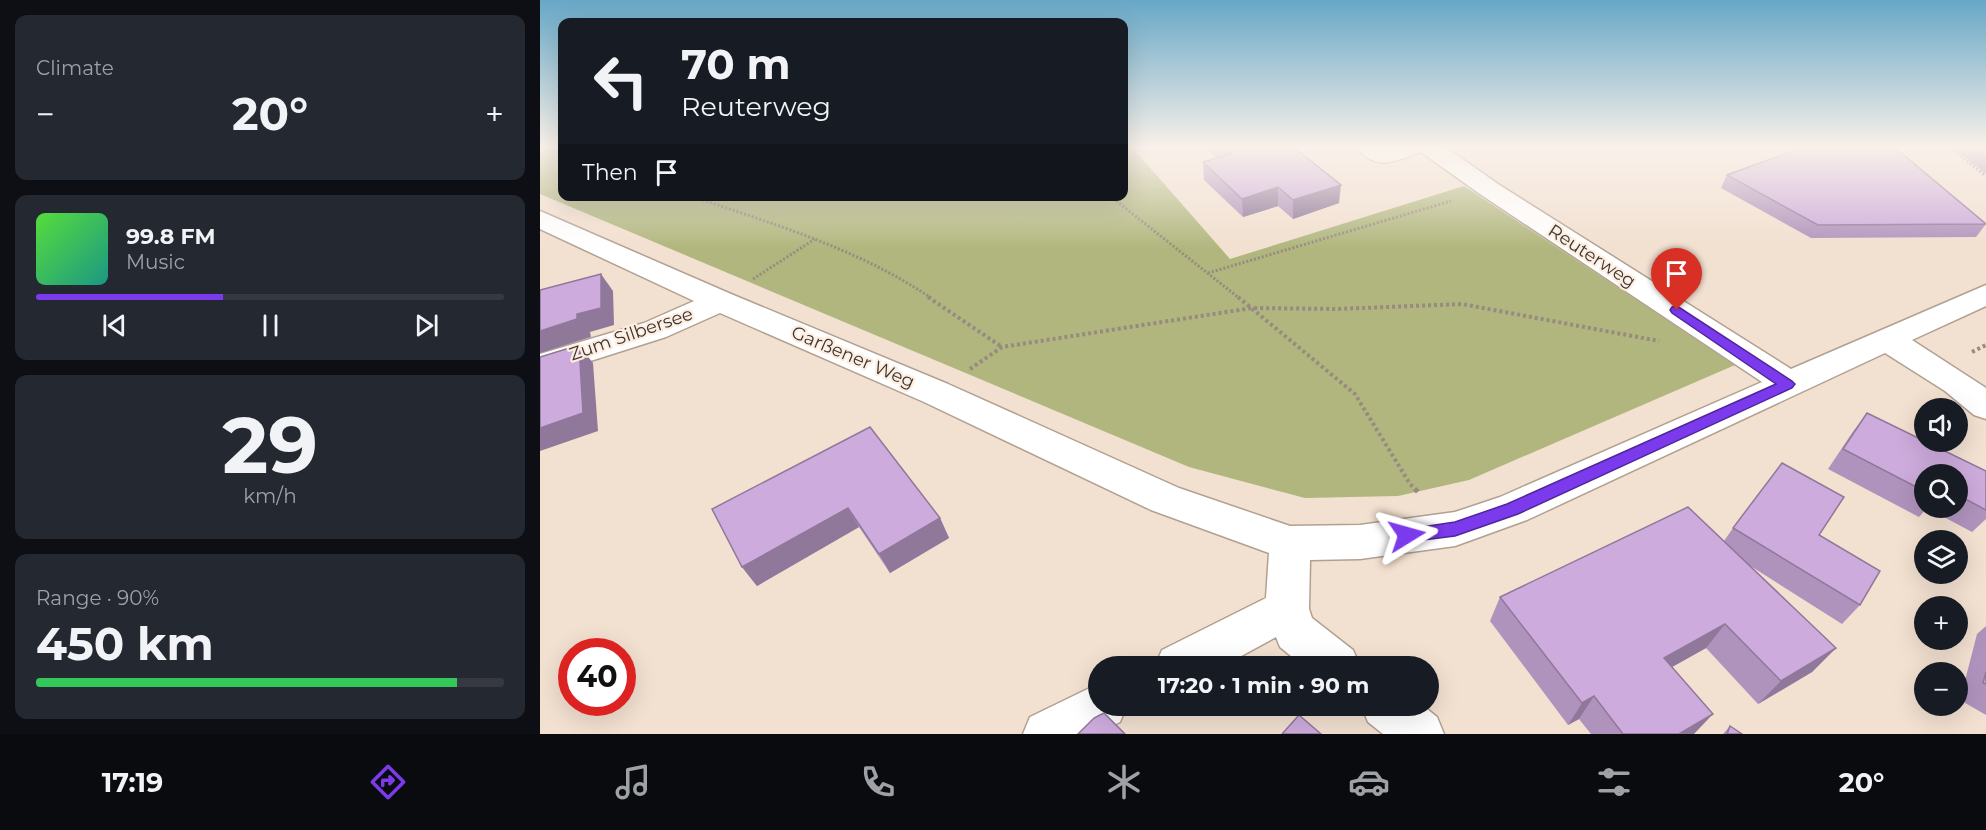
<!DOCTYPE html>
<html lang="en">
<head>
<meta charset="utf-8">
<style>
	body { margin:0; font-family:Montserrat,sans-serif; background:#242831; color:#f1f3f6; height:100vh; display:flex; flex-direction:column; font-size:22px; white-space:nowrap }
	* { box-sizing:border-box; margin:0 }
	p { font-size:20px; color:#9ea1a6 }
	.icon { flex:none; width:33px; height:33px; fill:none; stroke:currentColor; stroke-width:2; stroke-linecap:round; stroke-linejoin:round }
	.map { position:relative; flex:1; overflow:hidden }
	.details { display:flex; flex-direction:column; gap:15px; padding:15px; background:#0d0f14; width:540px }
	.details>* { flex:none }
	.hud { position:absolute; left:18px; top:18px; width:570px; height:183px; border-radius:12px; box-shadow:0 6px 24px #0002; background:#171b24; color:#f1f3f6; overflow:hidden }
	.buttons { position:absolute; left:1374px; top:398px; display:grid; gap:12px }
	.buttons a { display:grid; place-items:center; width:54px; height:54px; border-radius:50%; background:#171b24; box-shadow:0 6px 24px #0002; font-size:30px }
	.speed { position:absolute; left:18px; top:638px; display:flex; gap:12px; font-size:30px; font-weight:700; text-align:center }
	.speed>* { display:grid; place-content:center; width:78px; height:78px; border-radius:50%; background:#171b24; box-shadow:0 6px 24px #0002; line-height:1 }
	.speed .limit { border:9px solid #d22; background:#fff; color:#111 }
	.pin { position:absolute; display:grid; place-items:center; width:51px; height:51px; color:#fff; margin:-62px -26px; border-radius:50% 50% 50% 0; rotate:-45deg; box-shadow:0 0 6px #0007 }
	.pin .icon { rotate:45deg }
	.me { position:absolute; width:66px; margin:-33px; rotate:82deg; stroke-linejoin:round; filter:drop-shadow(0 0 4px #0008) }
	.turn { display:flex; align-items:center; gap:21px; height:126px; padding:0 24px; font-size:27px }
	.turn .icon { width:78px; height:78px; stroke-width:2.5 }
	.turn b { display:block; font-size:42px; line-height:51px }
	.then { display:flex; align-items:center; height:57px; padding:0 24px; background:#0003; gap:12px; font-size:22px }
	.big { font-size:45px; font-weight:700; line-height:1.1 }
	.details .card { flex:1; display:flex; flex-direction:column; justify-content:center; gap:9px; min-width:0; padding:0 21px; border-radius:12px; background:#242831 }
	.details .dial { align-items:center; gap:0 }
	.dial b { font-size:78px; line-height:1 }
	.song { display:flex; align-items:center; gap:18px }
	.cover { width:72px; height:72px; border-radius:9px; background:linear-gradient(135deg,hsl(110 70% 55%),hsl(170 70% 35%)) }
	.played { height:6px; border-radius:3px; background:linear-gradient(90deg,#7c3aed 40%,#363941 40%) }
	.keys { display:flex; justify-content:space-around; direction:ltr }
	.heat { display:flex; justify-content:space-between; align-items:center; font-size:33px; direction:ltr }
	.charge { height:9px; border-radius:4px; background:linear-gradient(90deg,#34c759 90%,#363941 0) }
	.trip { position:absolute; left:548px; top:656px; width:351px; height:60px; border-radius:30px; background:#171b24; box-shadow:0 6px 24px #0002; font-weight:700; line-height:60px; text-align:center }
	.tabs { display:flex; height:96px; justify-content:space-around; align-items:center; background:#090b0e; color:#9ea1a6 }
	.tabs .icon { width:42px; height:42px }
	.tabs .current { color:#7c3aed }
	.tabs b { font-size:27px; color:#f1f3f6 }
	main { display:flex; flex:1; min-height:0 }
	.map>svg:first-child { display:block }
</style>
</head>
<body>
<main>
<section class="details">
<div class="card"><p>Climate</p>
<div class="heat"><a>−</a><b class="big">20°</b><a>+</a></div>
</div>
<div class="card">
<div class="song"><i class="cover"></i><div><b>99.8 FM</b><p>Music</p></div></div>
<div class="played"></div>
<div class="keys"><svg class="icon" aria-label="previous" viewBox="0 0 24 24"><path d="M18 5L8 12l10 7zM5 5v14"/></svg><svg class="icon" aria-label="pause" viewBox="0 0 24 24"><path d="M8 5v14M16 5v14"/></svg><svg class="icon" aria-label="next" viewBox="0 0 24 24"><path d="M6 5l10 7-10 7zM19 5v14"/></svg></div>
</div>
<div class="card dial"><b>29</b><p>km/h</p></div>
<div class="card"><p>Range · 90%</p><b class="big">450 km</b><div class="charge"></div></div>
</section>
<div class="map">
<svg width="1446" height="734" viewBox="0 0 1446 734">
	<rect width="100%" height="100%" fill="#f2e0d0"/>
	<path fill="#b0b67d" d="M 0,146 L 22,146 L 22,196 L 584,196 L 584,146 L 591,146 L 690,259 L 924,186 L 1195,365 L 929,480 L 858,496 L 765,498 L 649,467 L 0,194 Z"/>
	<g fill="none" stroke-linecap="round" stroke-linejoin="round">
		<defs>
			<g id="minor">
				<path d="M 816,146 L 843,146 L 846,148 L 853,146 L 904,146 L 958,184 L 1251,369 L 1446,285 L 1446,306 L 1372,340 L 1446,388 L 1446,419 L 1434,415 L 1405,391 L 1345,353 L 987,520 L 915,546 L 820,559 L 770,560 L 769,609 L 772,618 L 813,650 L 820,666 L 763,666 L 740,647 L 736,637 L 683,666 L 615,666 L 622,650 L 726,598 L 729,553 L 611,510 L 384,402 L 180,313 L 126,337 L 0,377 L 0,354 L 104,323 L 154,301 L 0,229 L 0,211 L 191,294 L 408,384 L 639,488 L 750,526 L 820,525 L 915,512 L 960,497 L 1222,382 L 940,194 L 881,152 C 856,161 835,173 816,146 Z"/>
				<path d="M 558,684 L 558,705 L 587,705 L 580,722 L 556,734 L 483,734 L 490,717 Z"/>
				<path d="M 821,705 L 882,705 L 897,717 L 904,734 L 843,734 L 828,722 Z"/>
			</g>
		</defs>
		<use href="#minor" stroke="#b2a091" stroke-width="3"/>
		<g stroke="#978b80" stroke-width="3" stroke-dasharray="2 2" stroke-linecap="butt">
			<path d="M 2,146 L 22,153"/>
			<path d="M 1408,146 L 1446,176"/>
			<path d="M 151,196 C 233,224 319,249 391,298"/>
			<path d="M 570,196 L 699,298"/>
			<path d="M 668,273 L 911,201"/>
			<path d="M 213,279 L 275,239"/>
		</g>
		<g stroke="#978b80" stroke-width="4" stroke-dasharray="3 3" stroke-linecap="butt">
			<path d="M 388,297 L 462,347"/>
			<path d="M 698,297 L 815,394 L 870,484 L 876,490"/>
			<path d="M 1432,352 L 1446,345"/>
			<path d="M 430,369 L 462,347 L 712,308 L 797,309 L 922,304 L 1119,341"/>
		</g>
		<path stroke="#978b80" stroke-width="5" stroke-dasharray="4 4" stroke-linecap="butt" d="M 875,489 L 880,494"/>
		<use href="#minor" fill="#fff" fill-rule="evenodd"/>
	</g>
	<g fill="#b093bd" fill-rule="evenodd">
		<path d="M 664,146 L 752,146 L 799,203 L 753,219 L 738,206 L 703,217 L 664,180 L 663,162 L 677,158 Z"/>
		<path d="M 1410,146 L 1446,146 L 1446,174 Z"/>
		<path d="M 1187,175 L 1446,224 L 1436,237 L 1271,238 L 1181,188 Z"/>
		<path d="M 1327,413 L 1446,471 L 1446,519 L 1432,532 L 1387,508 L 1379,517 L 1288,469 L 1312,433 ZM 1384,474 L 1418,474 L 1418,507 L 1384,507 Z"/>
		<path d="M 172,509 L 400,518 L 409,538 L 350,573 L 319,527 L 217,586 L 202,567 Z"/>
		<path d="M 1193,528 L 1279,535 L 1320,605 L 1302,624 L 1209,565 L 1296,648 L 1272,672 L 1218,704 L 1166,648 L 1132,667 L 1154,734 L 1051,734 L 1039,719 L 1028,725 L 950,621 L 960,597 L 1184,541 Z"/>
		<path d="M 1446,626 L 1446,715 L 1420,700 L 1437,634 Z"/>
		<path d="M 1190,726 L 1202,734 L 1183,734 Z"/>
	</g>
	<g fill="#90789a">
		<path d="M 801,185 L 799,203 L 753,219 L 753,200 Z"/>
		<path d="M 738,187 L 738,206 L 703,217 L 702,199 Z"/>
		<path d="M 61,274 L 73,291 L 74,325 L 50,332 L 51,337 L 0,353 L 0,331 L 37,314 Z"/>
		<path d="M 39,345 L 53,363 L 58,431 L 0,451 L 0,428 Z"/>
		<path d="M 308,508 L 319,527 L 217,586 L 202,567 Z"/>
		<path d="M 400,518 L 409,538 L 350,573 L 339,554 Z"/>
		<path d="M 1185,624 L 1166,648 L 1107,681 L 1124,658 Z"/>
		<path d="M 1296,648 L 1272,672 L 1218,704 L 1241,681 Z"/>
		<path d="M 1054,696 L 1039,719 L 1028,725 L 1042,703 Z"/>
		<path d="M 1173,714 L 1154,734 L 1139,734 Z"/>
	</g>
	<g fill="#cdabdc" stroke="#90789a" stroke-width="1.5">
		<path d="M 683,146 L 752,146 L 801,185 L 753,200 L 738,187 L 702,199 L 663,162 L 691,154 Z"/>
		<path d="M 1266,146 L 1353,146 L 1446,224 L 1278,225 L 1187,175 Z"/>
		<path d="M 61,274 L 61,308 L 37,314 L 37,319 L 0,331 L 0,290 Z"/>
		<path d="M 39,345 L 43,413 L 0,428 L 0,357 Z"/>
		<path d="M 1327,413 L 1446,471 L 1446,510 L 1418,495 L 1418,474 L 1384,474 L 1384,491 L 1303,449 Z"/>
		<path d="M 330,427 L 400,518 L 339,554 L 308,508 L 202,567 L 172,509 Z"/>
		<path d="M 1242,463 L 1304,497 L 1279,535 L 1340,571 L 1320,605 L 1193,528 Z"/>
		<path d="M 1148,507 L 1296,648 L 1241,681 L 1185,624 L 1124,658 L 1173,714 L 1139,734 L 1083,734 L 1054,696 L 1042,703 L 960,597 Z"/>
		<path d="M 1446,672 L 1446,684 L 1443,683 Z"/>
		<path d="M 564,713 L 585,734 L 538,734 L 554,718 Z"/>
		<path d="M 759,715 L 781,734 L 742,734 Z"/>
		<path d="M 1190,726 L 1202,734 L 1187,734 Z"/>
	</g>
	<linearGradient id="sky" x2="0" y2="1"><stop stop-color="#67a7c6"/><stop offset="0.59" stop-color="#f9f1ea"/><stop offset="1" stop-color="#f9f1ea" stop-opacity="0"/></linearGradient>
	<rect width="1446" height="249" fill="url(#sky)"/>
	<path fill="#7c3aed" stroke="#51269a" stroke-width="1.5" d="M 1137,306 L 1252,381 L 1255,384 L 1252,388 L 978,514 L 915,536 L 867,542 L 862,540 L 859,535 L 862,530 L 915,522 L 967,504 L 1236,384 L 1132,313 L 1130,310 L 1132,307 Z"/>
	<g text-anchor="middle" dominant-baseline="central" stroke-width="4.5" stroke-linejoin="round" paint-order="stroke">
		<g font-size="18" fill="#3d3630" stroke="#fdeee1">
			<text transform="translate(1052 256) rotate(33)">Reuterweg</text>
			<text transform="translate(91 334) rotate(-19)">Zum Silbersee</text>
			<text transform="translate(313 357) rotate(23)">Garßener Weg</text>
		</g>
	</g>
</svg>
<div class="buttons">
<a><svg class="icon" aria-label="sound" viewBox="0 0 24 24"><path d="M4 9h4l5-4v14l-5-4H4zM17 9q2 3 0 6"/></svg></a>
<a><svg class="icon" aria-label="search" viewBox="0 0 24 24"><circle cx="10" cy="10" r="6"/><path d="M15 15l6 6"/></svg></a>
<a><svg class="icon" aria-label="layers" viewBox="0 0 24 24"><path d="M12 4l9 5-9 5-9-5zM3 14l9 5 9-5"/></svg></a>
<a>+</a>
<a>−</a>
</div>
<div class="speed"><div class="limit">40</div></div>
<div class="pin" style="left:1137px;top:310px;background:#d93025"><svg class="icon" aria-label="arrive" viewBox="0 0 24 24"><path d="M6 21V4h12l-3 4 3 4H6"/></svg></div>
<svg class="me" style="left:867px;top:535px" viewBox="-20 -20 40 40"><path d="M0-17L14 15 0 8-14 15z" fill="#7c3aed" stroke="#fff" stroke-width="4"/></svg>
<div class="trip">17:20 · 1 min · 90 m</div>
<div class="hud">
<div class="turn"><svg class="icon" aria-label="left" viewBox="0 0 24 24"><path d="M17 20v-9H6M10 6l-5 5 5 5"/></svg><div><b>70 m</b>Reuterweg</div></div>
<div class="then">Then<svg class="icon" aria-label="arrive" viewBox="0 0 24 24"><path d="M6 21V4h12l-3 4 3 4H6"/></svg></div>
</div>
</div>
</main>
<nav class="tabs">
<b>17:19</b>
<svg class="icon current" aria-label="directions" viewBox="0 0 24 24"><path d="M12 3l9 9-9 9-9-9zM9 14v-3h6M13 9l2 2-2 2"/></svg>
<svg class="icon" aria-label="music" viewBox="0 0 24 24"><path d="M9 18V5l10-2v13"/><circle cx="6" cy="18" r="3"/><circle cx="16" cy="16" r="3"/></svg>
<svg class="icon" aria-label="phone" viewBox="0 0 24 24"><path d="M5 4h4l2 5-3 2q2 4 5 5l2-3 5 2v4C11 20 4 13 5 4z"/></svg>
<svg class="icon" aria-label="climate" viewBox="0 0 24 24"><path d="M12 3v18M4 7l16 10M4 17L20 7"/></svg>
<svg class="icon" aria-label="car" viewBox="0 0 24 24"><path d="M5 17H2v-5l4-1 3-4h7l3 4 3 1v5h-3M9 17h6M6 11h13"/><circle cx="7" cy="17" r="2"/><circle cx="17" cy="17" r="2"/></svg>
<svg class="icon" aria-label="filters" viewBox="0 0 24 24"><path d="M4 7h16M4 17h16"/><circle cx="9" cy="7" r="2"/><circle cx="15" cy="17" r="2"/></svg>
<b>20°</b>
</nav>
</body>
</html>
